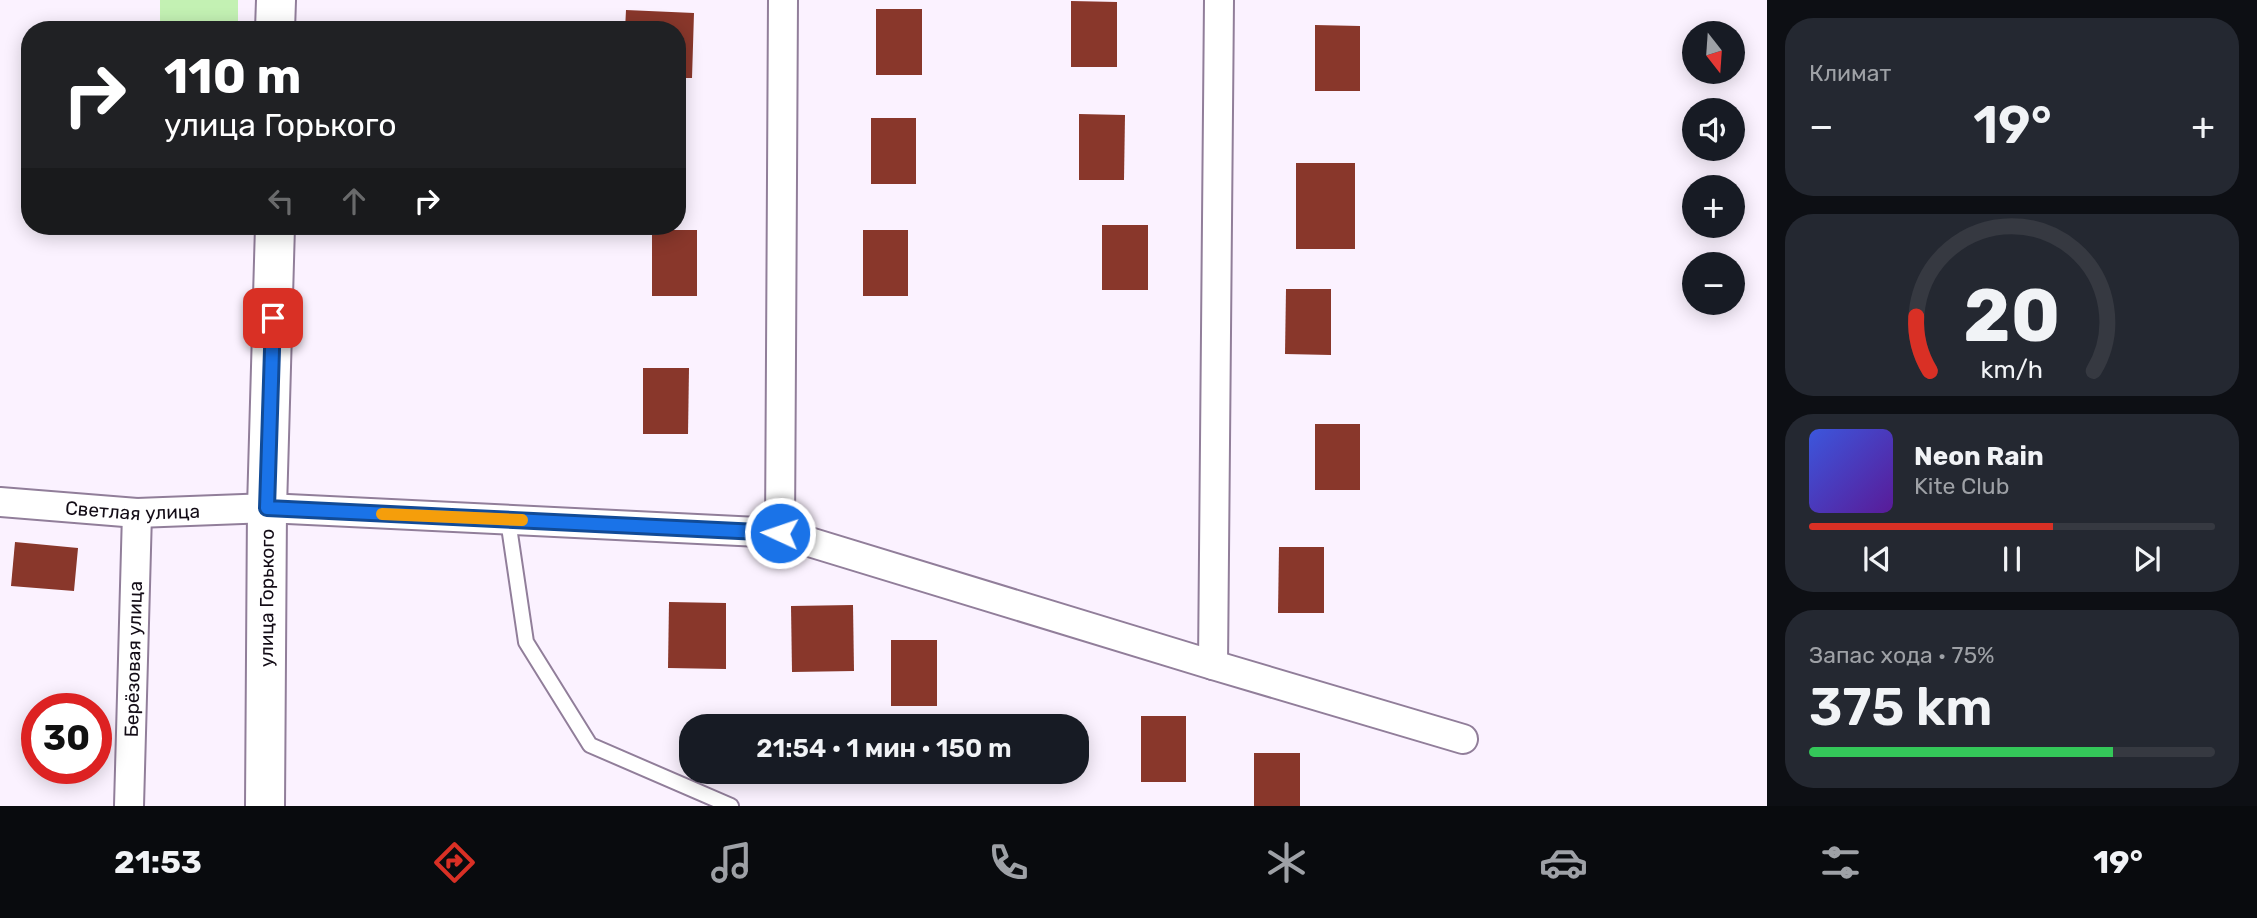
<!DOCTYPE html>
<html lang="ru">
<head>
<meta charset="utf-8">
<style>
	body { margin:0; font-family:Rubik,sans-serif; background:#242831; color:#f1f3f6; height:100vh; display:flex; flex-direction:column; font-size:26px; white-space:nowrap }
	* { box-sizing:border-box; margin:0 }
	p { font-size:23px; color:#9ea1a6 }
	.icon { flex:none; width:38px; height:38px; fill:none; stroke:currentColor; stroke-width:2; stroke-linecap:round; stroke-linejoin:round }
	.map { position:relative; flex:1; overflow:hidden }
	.sheet { display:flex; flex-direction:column; gap:18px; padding:18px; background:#0d0f14; width:490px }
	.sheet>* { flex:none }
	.hud { position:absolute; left:21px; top:21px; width:665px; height:214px; border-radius:28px; box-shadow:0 4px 18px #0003; background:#202124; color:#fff; overflow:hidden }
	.needle { width:46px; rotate:163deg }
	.fabs { position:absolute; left:1682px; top:21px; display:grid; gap:14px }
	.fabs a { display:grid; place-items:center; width:63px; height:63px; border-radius:50%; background:#171b24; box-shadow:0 4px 18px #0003; font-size:35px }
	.speed { position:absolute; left:21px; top:693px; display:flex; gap:14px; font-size:35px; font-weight:700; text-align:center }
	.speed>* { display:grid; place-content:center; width:91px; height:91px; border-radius:50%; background:#171b24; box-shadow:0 4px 18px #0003; line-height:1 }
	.speed .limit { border:10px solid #d22; background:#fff; color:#111 }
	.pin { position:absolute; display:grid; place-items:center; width:60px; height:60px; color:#fff; margin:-30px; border-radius:14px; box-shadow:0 4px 10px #0006 }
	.me { position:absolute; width:77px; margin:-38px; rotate:273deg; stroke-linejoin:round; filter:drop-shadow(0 0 5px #0008) }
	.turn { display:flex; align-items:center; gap:24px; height:147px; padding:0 28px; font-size:32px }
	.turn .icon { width:91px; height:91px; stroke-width:2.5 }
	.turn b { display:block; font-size:49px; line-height:60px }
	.lanes { display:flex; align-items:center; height:66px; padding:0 28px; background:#0003; justify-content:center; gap:35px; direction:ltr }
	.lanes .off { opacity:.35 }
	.big { font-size:52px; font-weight:600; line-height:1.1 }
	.sheet .tile { flex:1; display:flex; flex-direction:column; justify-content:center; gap:10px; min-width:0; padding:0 24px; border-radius:28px; background:#242831 }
	.sheet .dial { align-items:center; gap:0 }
	.dial svg { height:182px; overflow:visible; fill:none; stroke:#363941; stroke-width:7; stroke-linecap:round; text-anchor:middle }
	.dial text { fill:#f1f3f6; stroke:none }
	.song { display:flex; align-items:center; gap:21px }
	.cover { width:84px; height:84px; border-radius:10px; background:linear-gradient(135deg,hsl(230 70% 55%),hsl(270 70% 35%)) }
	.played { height:7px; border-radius:4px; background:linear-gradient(90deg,#d93025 60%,#363941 60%) }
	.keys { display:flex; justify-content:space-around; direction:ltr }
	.heat { display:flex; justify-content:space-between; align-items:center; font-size:38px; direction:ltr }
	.charge { height:10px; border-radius:5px; background:linear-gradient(90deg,#34c759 75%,#363941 0) }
	.trip { position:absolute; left:679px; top:714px; width:410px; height:70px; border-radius:28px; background:#171b24; box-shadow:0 4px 18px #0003; font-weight:600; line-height:70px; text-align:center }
	.dock { display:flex; height:112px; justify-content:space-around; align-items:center; background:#090b0e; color:#9ea1a6 }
	.dock .icon { width:49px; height:49px }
	.dock .on { color:#d93025 }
	.dock b { font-size:32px; color:#f1f3f6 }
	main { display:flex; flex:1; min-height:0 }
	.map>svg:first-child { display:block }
</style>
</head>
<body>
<main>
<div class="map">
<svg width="1767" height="806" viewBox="0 0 1767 806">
	<rect width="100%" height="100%" fill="#fbf2ff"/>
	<rect fill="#c3f1b3" x="160" y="0" width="78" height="30"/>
	<g fill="#89372b">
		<path d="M 1071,1 L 1117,2 L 1117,67 L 1071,67 Z"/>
		<rect x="876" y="9" width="46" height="66"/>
		<path d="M 626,10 L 694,13 L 692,78 L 677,78 L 677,30 L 625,30 Z"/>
		<path d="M 1315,25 L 1360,26 L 1360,91 L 1315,91 Z"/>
		<path d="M 1079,114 L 1125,115 L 1124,180 L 1079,180 Z"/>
		<rect x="871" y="118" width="45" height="66"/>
		<path d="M 677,123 L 682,123 L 681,188 L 677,188 Z"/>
		<rect x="1296" y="163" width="59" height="86"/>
		<rect x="1102" y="225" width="46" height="65"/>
		<rect x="652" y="230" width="45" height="66"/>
		<rect x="863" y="230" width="45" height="66"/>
		<path d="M 1286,289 L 1331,289 L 1331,355 L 1285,354 Z"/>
		<path d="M 643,368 L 689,368 L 688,434 L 643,434 Z"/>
		<rect x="1315" y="424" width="45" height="66"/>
		<path d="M 15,542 L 78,548 L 74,591 L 11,586 Z"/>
		<path d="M 1279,547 L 1324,547 L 1324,613 L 1278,613 Z"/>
		<path d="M 669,602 L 726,603 L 726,669 L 668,668 Z"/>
		<path d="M 853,605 L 854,671 L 792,672 L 791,606 Z"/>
		<rect x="891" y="640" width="46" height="66"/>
		<rect x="1141" y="716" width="45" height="66"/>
		<rect x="1004" y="718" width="45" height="8"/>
		<rect x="1254" y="753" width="46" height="53"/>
		<rect x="1004" y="772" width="45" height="12"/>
	</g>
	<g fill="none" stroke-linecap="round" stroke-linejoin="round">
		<defs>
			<path id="lane" d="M 508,520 L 526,642 L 590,745 L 731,806"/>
			<g id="street">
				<path id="s1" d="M 0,502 L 137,513 L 267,508 L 780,533 L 1213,665 L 1463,739"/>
				<path d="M 780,533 L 783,0"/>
				<path d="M 1213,665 L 1219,0"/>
				<path id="s2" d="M 129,806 L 137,513"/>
			</g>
			<g id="secondary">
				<path d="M 275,30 L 276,0"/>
				<path id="s3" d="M 265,806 L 267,508 L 275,226"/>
			</g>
		</defs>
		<use href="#lane" stroke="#917e9a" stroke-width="18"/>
		<use href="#street" stroke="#917e9a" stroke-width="32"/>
		<use href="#secondary" stroke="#917e9a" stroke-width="42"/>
		<use href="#lane" stroke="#fff" stroke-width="14"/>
		<use href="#street" stroke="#fff" stroke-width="28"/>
		<use href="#secondary" stroke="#fff" stroke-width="38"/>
	</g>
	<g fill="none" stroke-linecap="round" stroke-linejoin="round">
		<defs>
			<path id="route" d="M 273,318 L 267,508 L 780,533"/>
		</defs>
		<use href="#route" stroke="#114b97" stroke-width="18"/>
		<use href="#route" stroke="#1a73e8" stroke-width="12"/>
		<path stroke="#f59e0b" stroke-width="12" d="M 382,514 L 522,520"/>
	</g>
	<g text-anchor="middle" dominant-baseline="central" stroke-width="7" stroke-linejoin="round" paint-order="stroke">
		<g font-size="19" fill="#130c16" stroke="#fff">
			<text stroke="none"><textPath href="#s1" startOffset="133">Светлая улица</textPath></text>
			<text stroke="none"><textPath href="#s3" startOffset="208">улица Горького</textPath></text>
			<text stroke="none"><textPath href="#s2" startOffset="147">Берёзовая улица</textPath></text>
		</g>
	</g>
</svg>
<div class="fabs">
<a><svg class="needle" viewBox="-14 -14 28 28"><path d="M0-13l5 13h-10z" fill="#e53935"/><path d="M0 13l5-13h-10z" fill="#9ea1a6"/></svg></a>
<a><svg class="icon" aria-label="sound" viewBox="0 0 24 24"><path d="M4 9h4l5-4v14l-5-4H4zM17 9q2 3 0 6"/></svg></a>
<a>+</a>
<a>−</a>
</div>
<div class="speed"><div class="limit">30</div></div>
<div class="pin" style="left:273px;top:318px;background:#d93025"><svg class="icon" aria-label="arrive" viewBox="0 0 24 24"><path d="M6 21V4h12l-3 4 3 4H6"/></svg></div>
<svg class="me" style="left:780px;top:533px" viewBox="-20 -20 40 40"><circle r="17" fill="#1a73e8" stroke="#fff" stroke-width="3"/><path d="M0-11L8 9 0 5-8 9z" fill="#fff"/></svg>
<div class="trip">21:54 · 1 мин · 150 m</div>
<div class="hud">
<div class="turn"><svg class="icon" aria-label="right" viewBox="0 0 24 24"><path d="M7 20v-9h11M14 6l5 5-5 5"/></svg><div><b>110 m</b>улица Горького</div></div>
<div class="lanes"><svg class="icon off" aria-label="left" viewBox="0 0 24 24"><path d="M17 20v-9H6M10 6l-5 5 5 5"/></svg><svg class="icon off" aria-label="ahead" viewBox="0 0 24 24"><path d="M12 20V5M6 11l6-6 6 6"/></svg><svg class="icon" aria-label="right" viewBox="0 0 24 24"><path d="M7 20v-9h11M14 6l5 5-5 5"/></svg></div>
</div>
</div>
<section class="sheet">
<div class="tile"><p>Климат</p>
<div class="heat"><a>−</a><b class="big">19°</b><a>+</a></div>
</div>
<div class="tile dial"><svg viewBox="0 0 100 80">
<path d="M14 69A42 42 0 1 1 86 69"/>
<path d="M14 69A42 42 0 0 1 8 45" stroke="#d93025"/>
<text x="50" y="56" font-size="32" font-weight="700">20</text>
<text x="50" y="72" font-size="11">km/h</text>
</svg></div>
<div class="tile">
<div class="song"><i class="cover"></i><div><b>Neon Rain</b><p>Kite Club</p></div></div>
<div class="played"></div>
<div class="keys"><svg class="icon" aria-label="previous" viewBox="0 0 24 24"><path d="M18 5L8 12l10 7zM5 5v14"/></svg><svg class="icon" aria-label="pause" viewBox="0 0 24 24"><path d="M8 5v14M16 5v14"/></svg><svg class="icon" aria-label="next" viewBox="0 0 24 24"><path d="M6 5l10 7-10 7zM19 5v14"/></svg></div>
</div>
<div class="tile"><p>Запас хода · 75%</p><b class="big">375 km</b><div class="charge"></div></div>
</section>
</main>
<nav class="dock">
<b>21:53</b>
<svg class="icon on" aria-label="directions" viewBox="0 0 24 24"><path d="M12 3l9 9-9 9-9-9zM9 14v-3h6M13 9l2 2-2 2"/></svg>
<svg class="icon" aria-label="music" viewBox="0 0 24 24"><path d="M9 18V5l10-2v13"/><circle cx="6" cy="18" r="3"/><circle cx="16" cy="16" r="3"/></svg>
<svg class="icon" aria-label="phone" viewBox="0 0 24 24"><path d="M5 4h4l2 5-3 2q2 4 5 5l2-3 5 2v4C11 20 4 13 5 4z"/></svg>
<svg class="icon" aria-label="climate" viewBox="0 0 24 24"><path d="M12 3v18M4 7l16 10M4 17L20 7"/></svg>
<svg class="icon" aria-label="car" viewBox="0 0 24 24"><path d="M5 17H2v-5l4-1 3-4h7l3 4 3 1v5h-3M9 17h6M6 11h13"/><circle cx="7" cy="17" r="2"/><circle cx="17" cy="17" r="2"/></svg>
<svg class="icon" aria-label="filters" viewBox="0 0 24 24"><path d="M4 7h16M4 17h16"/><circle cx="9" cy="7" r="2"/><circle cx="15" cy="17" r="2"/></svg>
<b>19°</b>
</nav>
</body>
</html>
